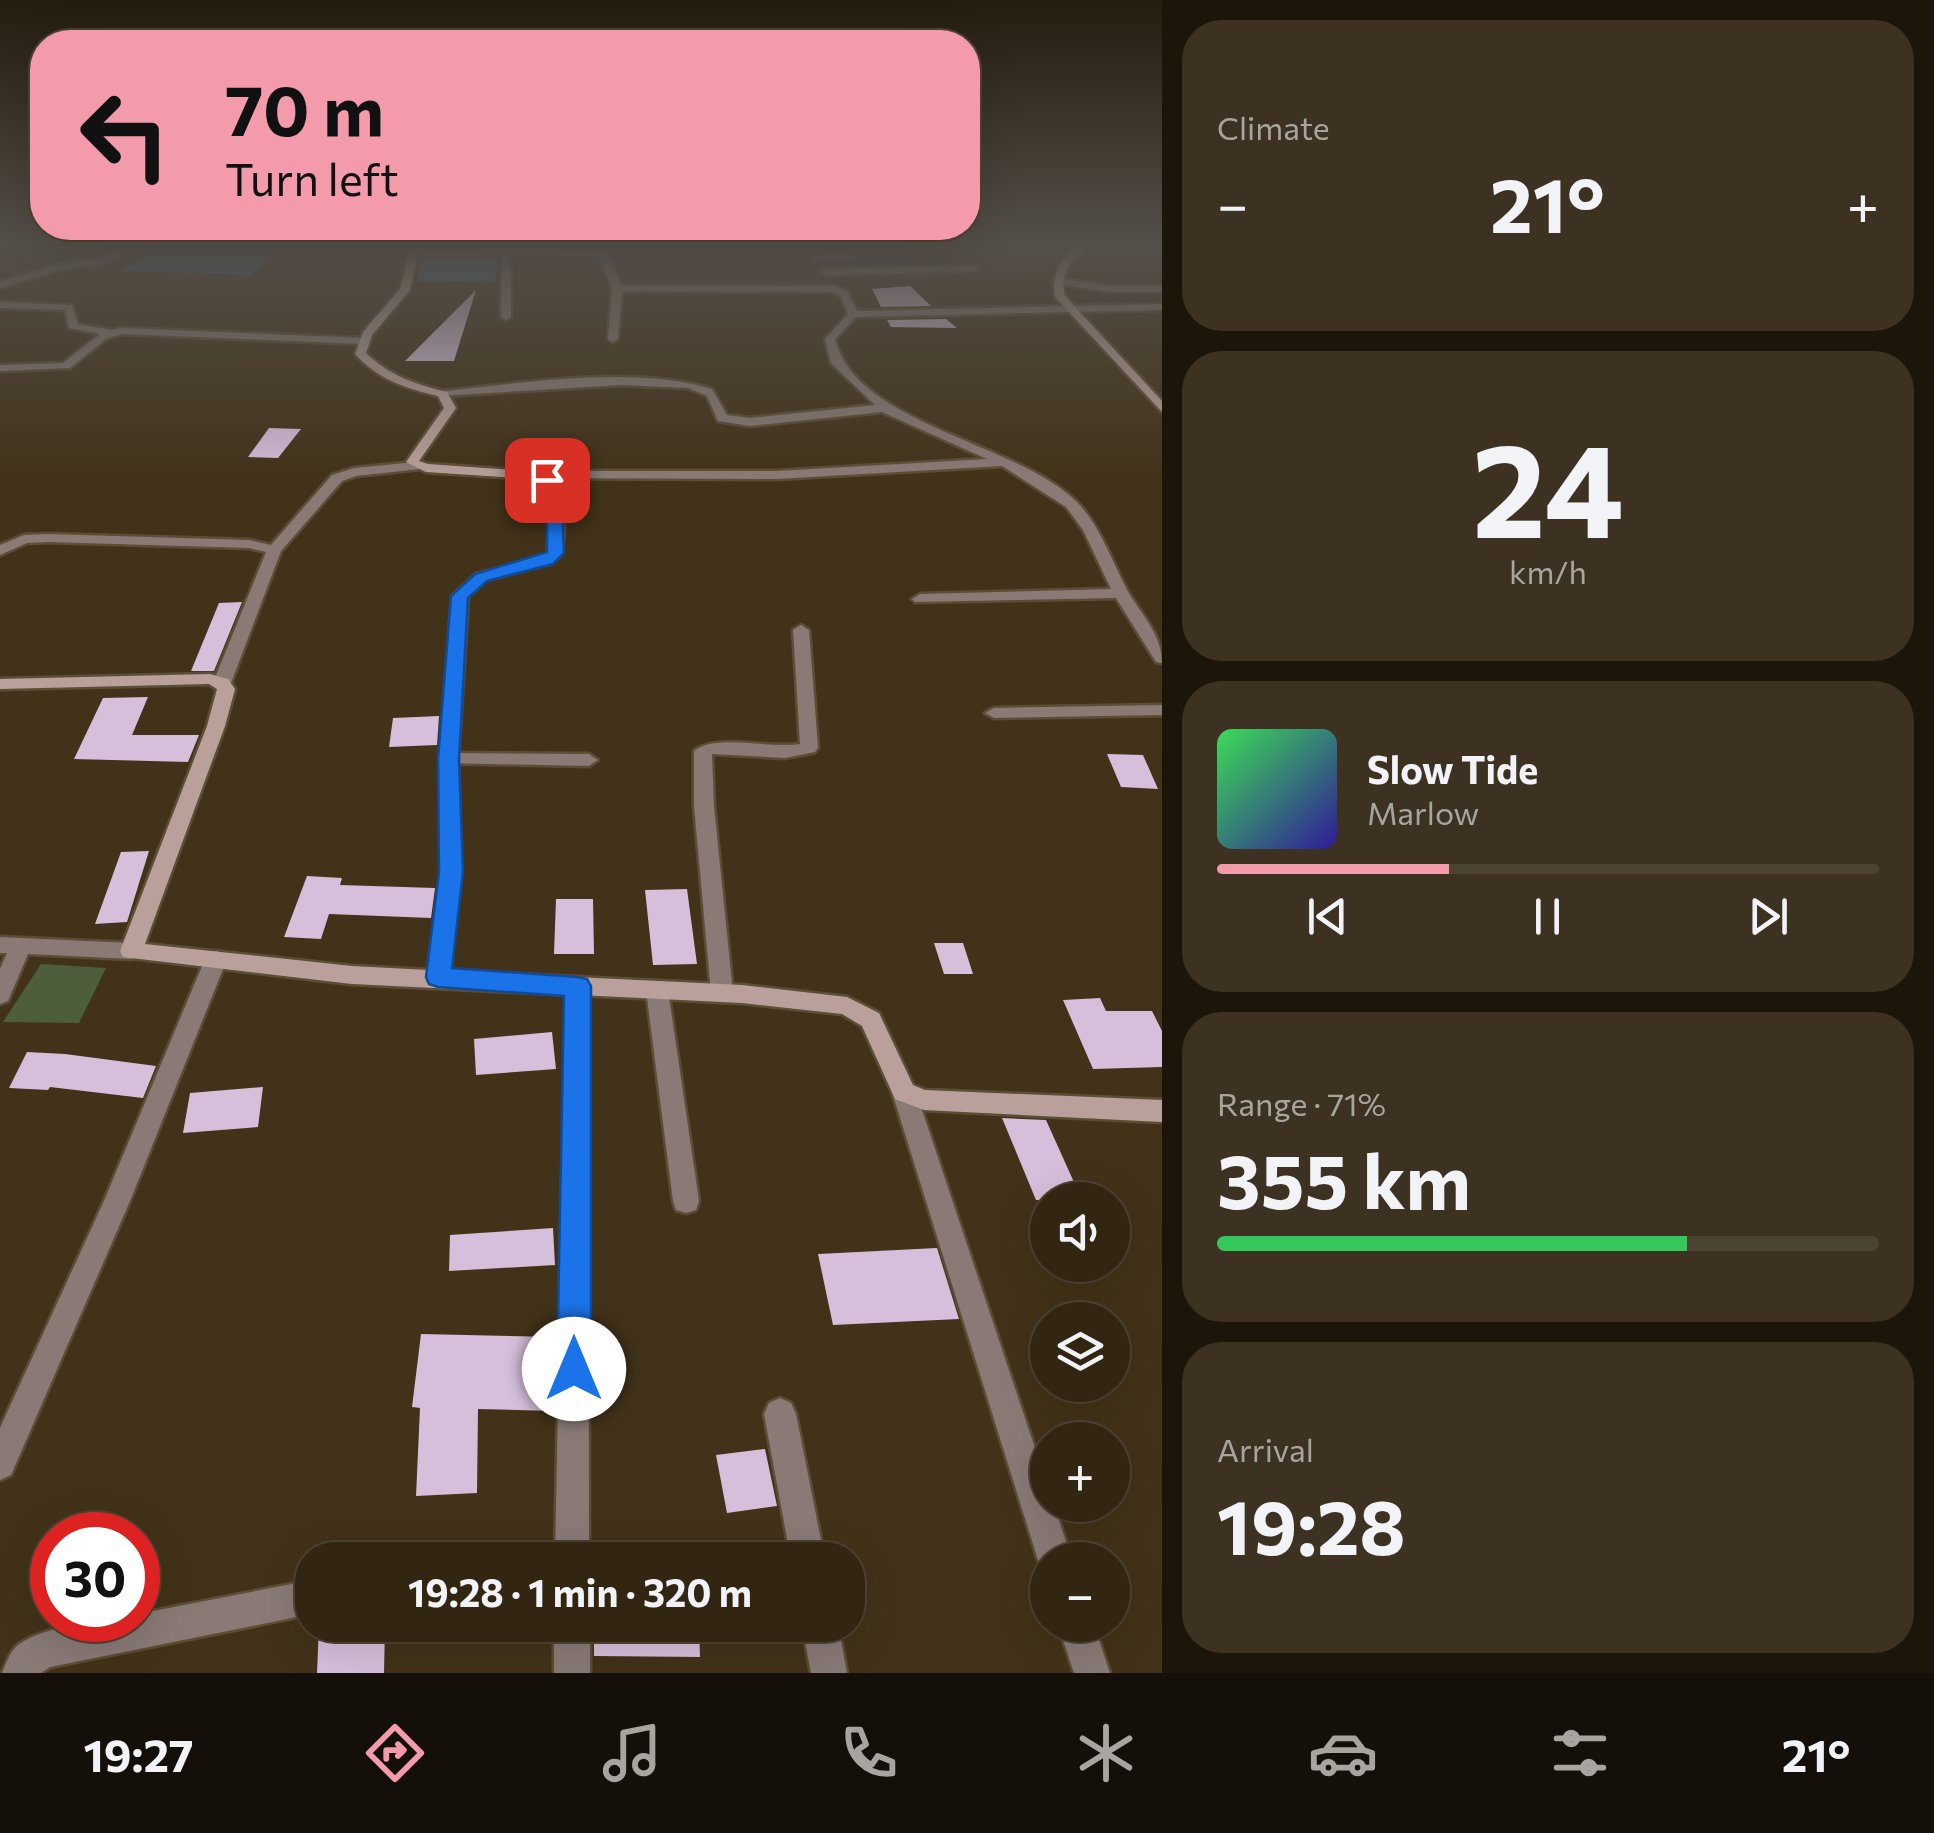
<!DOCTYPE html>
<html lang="en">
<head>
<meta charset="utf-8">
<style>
	body { margin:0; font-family:Commissioner,sans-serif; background:#3d3221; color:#f1f3f6; height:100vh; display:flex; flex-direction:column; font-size:38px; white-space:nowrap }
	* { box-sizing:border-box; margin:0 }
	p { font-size:32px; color:#a8a5a0 }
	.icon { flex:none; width:55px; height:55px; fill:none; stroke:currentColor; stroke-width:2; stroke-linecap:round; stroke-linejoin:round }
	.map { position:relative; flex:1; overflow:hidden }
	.details { display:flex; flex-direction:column; gap:20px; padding:20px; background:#1c150a; width:772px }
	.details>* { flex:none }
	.banner { position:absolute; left:30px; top:30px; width:950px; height:210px; border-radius:40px; box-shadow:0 10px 40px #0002,0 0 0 2px #4d4333; background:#f39aab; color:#111; overflow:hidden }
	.tools { position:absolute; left:1030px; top:1182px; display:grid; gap:20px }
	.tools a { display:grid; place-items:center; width:100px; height:100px; border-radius:50%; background:#322613; box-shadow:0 10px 40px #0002,0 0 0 2px #4d4333; font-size:50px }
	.speed { position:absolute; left:30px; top:1512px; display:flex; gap:20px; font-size:50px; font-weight:700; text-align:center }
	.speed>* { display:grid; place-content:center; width:130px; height:130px; border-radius:50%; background:#322613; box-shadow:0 10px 40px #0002,0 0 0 2px #4d4333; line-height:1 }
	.speed .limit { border:15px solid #d22; background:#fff; color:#111 }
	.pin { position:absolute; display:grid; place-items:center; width:85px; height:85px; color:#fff; margin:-42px; border-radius:20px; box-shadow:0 5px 15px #0006 }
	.me { position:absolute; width:110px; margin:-55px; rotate:0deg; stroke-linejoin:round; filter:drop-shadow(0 0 8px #0008) }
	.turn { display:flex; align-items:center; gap:35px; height:210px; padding:0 30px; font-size:45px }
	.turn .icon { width:130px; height:130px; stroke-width:2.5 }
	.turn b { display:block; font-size:70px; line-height:85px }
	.big { font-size:75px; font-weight:700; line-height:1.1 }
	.details .tile { flex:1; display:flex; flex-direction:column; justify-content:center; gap:15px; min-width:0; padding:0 35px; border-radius:40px; background:#3d3221 }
	.details .dial { align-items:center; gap:0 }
	.dial b { font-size:130px; line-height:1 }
	.song { display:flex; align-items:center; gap:30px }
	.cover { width:120px; height:120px; border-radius:15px; background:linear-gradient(135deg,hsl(130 70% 55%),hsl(250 70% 35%)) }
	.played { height:10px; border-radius:5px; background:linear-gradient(90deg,#f39aab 35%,#4d4333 35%) }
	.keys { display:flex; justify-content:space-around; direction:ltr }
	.heat { display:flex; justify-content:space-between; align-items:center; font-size:55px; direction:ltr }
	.charge { height:15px; border-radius:8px; background:linear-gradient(90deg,#34c759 71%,#4d4333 0) }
	.trip { position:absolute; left:295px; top:1542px; width:570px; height:100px; border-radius:40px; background:#322613; box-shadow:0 10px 40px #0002,0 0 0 2px #4d4333; font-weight:700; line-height:100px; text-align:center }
	.menu { display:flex; height:160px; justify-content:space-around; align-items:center; background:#140f08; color:#a8a5a0 }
	.menu .icon { width:70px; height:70px }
	.menu .current { color:#f39aab }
	.menu b { font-size:45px; color:#f1f3f6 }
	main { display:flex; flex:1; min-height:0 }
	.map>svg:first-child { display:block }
</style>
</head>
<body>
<main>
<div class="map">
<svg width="1162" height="1673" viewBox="0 0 1162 1673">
	<rect width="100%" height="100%" fill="#423219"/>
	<path fill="#4d5e3d" d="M 41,964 L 106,968 L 79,1023 L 3,1022 Z"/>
	<g fill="#306f91">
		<path d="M 162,246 L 280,246 L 252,275 L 122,271 Z"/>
		<path d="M 498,254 L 495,282 L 418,281 L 422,255 Z"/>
	</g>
	<g fill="#d5bfdb">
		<path d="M 910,286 L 931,306 L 881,307 L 872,289 Z"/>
		<path d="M 476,290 L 454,361 L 405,361 Z"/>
		<path d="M 946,319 L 957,328 L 891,327 L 887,320 Z"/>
		<path d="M 269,428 L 301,429 L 278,458 L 248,457 Z"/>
		<path d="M 242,602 L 214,671 L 191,671 L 219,603 Z"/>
		<path d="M 148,697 L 132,735 L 199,735 L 188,762 L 74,759 L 103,698 Z"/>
		<path d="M 439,716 L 437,745 L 389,747 L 393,718 Z"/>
		<path d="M 1107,754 L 1143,755 L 1158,789 L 1121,787 Z"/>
		<path d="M 149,851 L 127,922 L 95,924 L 121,852 Z"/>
		<path d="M 307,876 L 342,878 L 340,885 L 435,888 L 431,918 L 329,914 L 321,939 L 284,937 Z"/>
		<path d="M 687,889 L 697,964 L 653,965 L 645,890 Z"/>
		<path d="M 556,899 L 593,899 L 594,954 L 554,954 Z"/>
		<path d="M 934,943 L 963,943 L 973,974 L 944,974 Z"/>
		<path d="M 1100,998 L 1106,1011 L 1152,1011 L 1162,1031 L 1162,1067 L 1093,1069 L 1063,1000 Z"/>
		<path d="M 552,1032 L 556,1069 L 476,1075 L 474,1039 Z"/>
		<path d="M 27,1052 L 65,1054 L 156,1066 L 143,1098 L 50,1087 L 48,1090 L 9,1088 Z"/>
		<path d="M 263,1087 L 258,1127 L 183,1133 L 190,1093 Z"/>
		<path d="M 1002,1118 L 1046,1120 L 1082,1200 L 1036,1200 Z"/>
		<path d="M 553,1228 L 555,1265 L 449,1271 L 450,1235 Z"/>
		<path d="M 937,1248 L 959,1319 L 833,1325 L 818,1254 Z"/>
		<path d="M 421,1334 L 555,1337 L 553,1411 L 478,1409 L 477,1493 L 416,1496 L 420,1408 L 412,1407 Z"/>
		<path d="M 765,1449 L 777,1506 L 727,1513 L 716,1455 Z"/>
		<path d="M 319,1625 L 385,1625 L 384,1673 L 317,1673 Z"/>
		<path d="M 594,1625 L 699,1625 L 700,1657 L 594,1656 Z"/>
	</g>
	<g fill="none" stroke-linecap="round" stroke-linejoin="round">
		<defs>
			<g id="street">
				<path d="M 123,246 L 133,246 L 108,263 L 63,269 L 0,288 L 0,282 L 62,263 L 103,259 Z"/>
				<path d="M 506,249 L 605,251 L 621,285 L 835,286 L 847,291 L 857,311 L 1162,304 L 1162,310 L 856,317 L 835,339 C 856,425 1017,442 1077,502 C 1100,526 1111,559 1126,588 C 1140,614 1162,633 1162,663 L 1156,662 L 1116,598 L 915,602 L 912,599 L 920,594 L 1111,589 L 1083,530 L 1066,507 L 1002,466 L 776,479 L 534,478 L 532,475 L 539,471 L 776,471 L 987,459 L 882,412 L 750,426 L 718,421 L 707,396 L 688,388 L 622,385 L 439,396 L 437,394 L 443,391 C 522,383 636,365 712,389 L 727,415 L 750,418 L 875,405 L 831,363 L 825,339 L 848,314 L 840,295 L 833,292 L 622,291 L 618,339 L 613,342 L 608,339 L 612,288 L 599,256 L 510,256 L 511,317 L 506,320 L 501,317 L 502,256 L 413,256 L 409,253 Z"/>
				<path d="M 815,256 L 849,255 L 853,258 L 812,261 Z"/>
				<path d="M 979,266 L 976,271 L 827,275 L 822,272 L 827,269 Z"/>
				<path d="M 1057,278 L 1110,286 L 1162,286 L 1162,292 L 1110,292 L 1054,283 Z"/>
				<path d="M 0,302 L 72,305 L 78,324 L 112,330 L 121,328 L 364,338 L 369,341 L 364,344 L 122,334 L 106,339 L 70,368 L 0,371 L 0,365 L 63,363 L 100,334 L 69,328 L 65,310 L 0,308 Z"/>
				<path d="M 415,462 L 421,466 L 420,469 L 356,476 L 342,481 L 281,551 L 231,683 L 222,688 L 213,683 L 266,552 L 249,548 L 48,542 L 27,543 L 0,555 L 0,545 L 24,535 L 48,534 L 249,540 L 271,545 L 332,475 L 354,468 Z"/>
				<path d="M 801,625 L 809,630 L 818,748 L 815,752 L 785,758 L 712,754 L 714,806 L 733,993 L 730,999 L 722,1002 L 714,999 L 711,993 L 694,806 L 694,751 C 715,733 770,749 800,744 L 793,630 Z"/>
				<path d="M 1162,705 L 1162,715 L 994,718 L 985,713 L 994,708 Z"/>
				<path d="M 449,753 L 589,754 L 598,760 L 589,766 L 442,763 L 440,759 Z"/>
				<path d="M 0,937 L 131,943 L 139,945 L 142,951 L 139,957 L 131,959 L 28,954 L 8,1001 L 0,1004 L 0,969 L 7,953 L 0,953 Z"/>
				<path d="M 216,951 L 224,953 L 227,959 L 130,1201 L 11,1475 L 0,1480 L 0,1428 L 104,1201 L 205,959 L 208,953 Z"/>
				<path d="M 577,977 L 585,980 L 588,986 L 589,1560 L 555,1560 L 566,986 L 569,980 Z"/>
				<path d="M 657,981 L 665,984 L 668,990 L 699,1201 L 696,1210 L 686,1213 L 676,1210 L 673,1201 L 646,990 L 649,984 Z"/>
				<path d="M 904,1082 L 913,1085 L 916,1092 L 1048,1487 L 1048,1505 L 1054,1505 L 1072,1560 L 1048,1560 L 1048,1574 L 1043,1572 L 1038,1560 L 892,1092 L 895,1085 Z"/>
				<path d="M 780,1398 L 791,1403 L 796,1414 L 825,1560 L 791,1560 L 764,1414 L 769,1403 Z"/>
				<path d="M 312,1580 L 312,1614 L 50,1667 L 41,1673 L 2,1673 C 6,1664 10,1651 18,1645 C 44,1625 106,1620 138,1620 L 138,1614 Z"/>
				<rect x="554" y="1625" width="36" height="48"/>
				<path d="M 802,1625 L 838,1625 L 847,1673 L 811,1673 Z"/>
				<path d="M 1058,1625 L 1094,1625 L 1110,1673 L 1074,1673 Z"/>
			</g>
			<g id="secondary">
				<path d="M 411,246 L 419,246 L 410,290 L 372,335 L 366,353 C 390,376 415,384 447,392 L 456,408 L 419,461 L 428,464 L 544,472 C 566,491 567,530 560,556 L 552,563 L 486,580 L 468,597 L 458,759 L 461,872 L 450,971 L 742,985 L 847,997 L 879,1013 L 913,1085 L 925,1090 L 1162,1100 L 1162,1122 L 924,1110 L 895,1099 L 862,1026 L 842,1014 L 742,1003 L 352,984 L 123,957 L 120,951 L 207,726 L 217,689 L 209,684 L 0,689 L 0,679 L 210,674 L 228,679 L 235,689 L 225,726 L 145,944 L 352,966 L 428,970 L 441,872 L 440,759 L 452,596 L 476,574 L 542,557 L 548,552 C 548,528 555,497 535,479 L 426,472 L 406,462 L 444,408 L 438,396 C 405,388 379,380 355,354 L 363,332 L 400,289 Z"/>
				<path d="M 1078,246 L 1088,246 C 1072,260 1059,273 1065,296 L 1162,401 L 1162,412 L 1055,297 C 1050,275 1062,259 1078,246 Z"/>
			</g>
		</defs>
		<use href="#street" stroke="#5c4d36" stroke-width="5"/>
		<use href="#secondary" stroke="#5c4d36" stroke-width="5"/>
		<use href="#street" fill="#897a76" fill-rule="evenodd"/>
		<use href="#secondary" fill="#b9a09a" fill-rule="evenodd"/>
	</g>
	<linearGradient id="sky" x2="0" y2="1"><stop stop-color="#241c0e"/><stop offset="0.51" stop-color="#544f49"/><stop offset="1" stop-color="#544f49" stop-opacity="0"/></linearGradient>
	<rect width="1162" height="480" fill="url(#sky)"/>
	<path fill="#1a73e8" stroke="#114b97" stroke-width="2.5" d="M 547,475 L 554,480 L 562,506 L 564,553 L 553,564 L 487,581 L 468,598 L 459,759 L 463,872 L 452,968 L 578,977 L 587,979 L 591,986 L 591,1369 L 586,1381 L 574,1386 L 562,1381 L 557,1369 L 564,996 L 438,987 L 429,984 L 426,977 L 439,872 L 438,759 L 451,596 L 475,574 L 547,552 L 547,506 L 539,480 Z"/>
</svg>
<div class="tools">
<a><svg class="icon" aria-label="sound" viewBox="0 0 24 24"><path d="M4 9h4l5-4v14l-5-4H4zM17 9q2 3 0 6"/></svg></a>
<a><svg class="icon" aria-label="layers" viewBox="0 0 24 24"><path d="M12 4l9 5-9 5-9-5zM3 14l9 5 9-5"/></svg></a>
<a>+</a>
<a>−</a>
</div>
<div class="speed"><div class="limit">30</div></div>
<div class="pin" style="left:547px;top:480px;background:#d93025"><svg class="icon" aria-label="arrive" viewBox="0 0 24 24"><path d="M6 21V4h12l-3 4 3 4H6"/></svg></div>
<svg class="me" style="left:574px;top:1369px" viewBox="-20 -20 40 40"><circle r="19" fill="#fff"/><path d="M0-13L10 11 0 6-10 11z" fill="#1a73e8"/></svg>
<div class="trip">19:28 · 1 min · 320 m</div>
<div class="banner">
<div class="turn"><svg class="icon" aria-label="left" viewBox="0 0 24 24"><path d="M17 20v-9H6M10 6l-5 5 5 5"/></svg><div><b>70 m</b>Turn left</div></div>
</div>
</div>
<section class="details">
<div class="tile"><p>Climate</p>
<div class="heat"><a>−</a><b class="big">21°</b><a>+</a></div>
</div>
<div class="tile dial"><b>24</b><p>km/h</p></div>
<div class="tile">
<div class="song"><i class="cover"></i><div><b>Slow Tide</b><p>Marlow</p></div></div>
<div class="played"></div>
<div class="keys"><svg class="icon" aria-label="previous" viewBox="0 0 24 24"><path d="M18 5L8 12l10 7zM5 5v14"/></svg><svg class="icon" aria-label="pause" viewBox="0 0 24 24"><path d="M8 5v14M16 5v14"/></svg><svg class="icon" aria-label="next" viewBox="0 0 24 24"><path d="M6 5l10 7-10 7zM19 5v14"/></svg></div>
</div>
<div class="tile"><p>Range · 71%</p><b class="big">355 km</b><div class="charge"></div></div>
<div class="tile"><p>Arrival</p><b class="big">19:28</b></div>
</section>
</main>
<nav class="menu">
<b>19:27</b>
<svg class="icon current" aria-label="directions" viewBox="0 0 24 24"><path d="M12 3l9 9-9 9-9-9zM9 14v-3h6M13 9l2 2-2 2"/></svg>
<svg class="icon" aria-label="music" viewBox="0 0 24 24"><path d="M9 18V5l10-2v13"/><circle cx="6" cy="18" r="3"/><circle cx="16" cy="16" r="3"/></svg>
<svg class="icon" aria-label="phone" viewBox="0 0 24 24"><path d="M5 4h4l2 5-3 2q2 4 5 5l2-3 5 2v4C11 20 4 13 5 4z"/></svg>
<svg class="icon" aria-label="climate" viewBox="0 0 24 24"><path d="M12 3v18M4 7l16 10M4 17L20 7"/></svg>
<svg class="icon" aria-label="car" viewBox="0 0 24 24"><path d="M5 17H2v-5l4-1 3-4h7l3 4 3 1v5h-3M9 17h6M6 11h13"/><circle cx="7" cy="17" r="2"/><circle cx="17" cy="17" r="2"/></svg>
<svg class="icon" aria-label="filters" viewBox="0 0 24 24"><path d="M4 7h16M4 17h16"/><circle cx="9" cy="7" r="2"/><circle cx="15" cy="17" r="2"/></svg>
<b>21°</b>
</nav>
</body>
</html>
